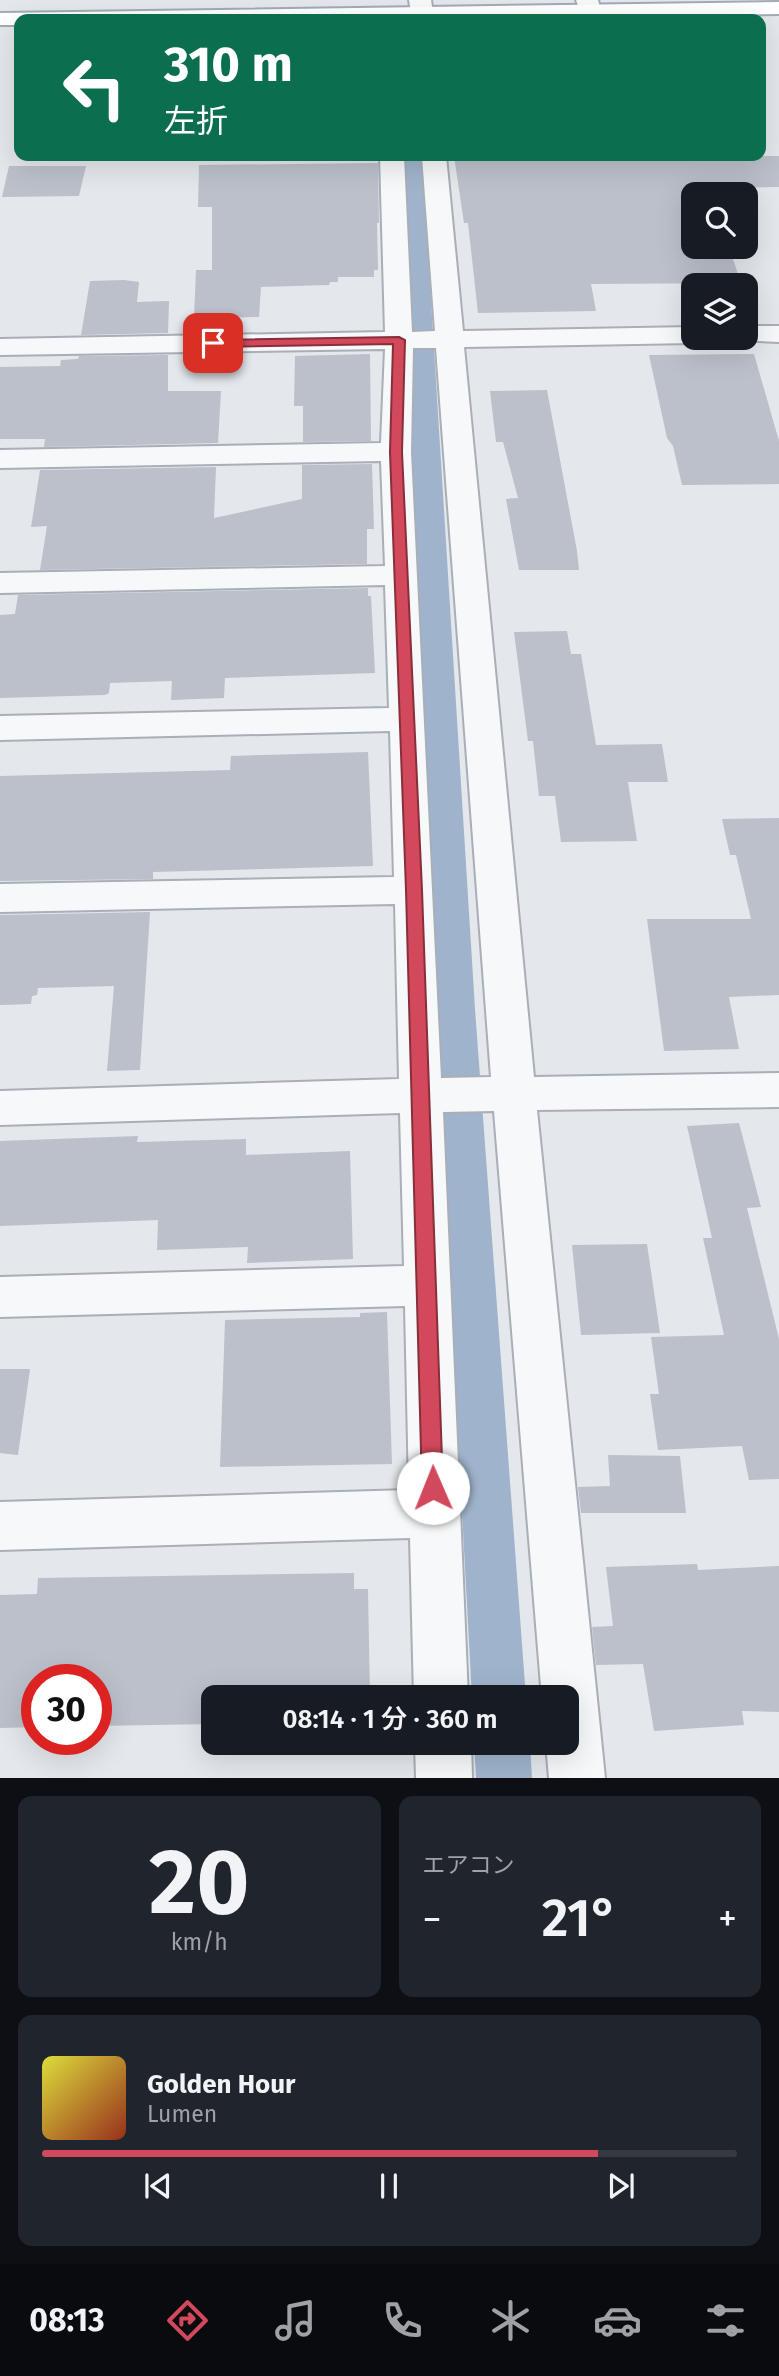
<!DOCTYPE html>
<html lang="ja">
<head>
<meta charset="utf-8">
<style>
	body { margin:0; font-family:"Fira Sans","Noto Sans JP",sans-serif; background:#20242c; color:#f1f3f6; height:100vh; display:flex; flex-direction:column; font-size:26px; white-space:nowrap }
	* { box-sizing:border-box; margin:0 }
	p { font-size:23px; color:#9ea1a6 }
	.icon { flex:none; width:38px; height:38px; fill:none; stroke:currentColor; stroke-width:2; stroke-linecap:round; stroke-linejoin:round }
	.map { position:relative; height:1778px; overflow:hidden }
	.details { display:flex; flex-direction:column; gap:18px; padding:18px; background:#0d0f14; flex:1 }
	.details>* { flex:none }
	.guide { position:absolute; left:14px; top:14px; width:752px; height:147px; border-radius:14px; box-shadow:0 7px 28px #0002; background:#0b6e4f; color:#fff; overflow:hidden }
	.controls { position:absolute; left:681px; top:182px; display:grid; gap:14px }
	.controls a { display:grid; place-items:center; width:77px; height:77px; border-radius:14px; background:#171b24; box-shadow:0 7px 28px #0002; font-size:35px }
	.speed { position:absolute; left:21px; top:1664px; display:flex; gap:14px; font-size:35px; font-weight:700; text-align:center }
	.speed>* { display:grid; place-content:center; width:91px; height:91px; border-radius:50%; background:#171b24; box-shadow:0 7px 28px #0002; line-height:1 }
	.speed .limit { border:10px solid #d22; background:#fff; color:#111 }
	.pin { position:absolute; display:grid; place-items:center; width:60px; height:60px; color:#fff; margin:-30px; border-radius:14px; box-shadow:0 4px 10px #0006 }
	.me { position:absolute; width:77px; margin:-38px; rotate:359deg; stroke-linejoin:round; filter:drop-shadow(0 0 5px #0008) }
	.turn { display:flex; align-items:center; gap:24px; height:147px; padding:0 35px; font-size:32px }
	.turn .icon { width:91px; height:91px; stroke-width:2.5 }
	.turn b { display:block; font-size:49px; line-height:60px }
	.big { font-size:52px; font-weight:600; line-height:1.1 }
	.details .card { flex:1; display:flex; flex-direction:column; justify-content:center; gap:10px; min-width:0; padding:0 24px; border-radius:14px; background:#20242c }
	.details .dial { align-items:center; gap:0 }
	.dial b { font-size:91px; line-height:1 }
	.song { display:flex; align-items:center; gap:21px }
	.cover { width:84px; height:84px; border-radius:10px; background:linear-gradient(135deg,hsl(60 70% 55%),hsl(10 70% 35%)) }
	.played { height:7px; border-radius:4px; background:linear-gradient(90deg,#d1495b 80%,#363941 80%) }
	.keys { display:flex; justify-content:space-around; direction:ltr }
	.heat { display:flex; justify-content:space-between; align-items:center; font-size:38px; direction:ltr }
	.details .tiles { flex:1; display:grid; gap:18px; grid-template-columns:1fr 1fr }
	.card:last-child { grid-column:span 2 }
	.trip { position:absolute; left:201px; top:1685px; width:378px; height:70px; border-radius:14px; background:#171b24; box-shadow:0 7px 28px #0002; font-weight:600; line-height:70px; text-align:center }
	.tab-bar { display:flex; height:112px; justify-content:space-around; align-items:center; background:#090b0e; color:#9ea1a6 }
	.tab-bar .icon { width:49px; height:49px }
	.tab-bar .selected { color:#d1495b }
	.tab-bar b { font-size:32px; color:#f1f3f6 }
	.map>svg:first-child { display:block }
</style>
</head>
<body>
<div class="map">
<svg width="779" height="1778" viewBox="0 0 779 1778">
	<rect width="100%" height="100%" fill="#e4e7ec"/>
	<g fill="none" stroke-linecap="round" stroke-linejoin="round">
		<g fill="#9fb4cc" fill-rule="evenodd">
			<path d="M 398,156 L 422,156 L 475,1009 L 526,1698 L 472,1698 L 435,1009 Z"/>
			<path d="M 474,1743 L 530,1743 L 532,1778 L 476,1778 Z"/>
		</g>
	</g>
	<g fill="#bbc0ca">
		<path d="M 454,156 L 779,156 L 779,187 L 709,188 L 711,194 L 693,194 L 693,247 L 729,247 L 741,283 L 591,284 L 596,311 L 478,313 L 468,223 L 464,223 Z"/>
		<path d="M 378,163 L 379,223 L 377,223 L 378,270 L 374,270 L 374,277 L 338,277 L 338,282 L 330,282 L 329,285 L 261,287 L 259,317 L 194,318 L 196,270 L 212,270 L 212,207 L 198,207 L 199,165 Z"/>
		<path d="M 9,166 L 86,166 L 79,196 L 2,197 Z"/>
		<path d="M 124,280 L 139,282 L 137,302 L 169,301 L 168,333 L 81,335 L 90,281 Z"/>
		<path d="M 370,354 L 371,441 L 303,442 L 303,406 L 294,406 L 295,356 Z"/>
		<path d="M 754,354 L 779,441 L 779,484 L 682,485 L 673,446 L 667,438 L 649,355 Z"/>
		<path d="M 168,355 L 168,391 L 221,391 L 218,443 L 44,447 L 45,439 L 0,439 L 0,367 L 60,366 L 61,360 L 78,359 L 79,356 Z"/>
		<path d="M 547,390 L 577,551 L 579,570 L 519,570 L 506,499 L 518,498 L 503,442 L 496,442 L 490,391 Z"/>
		<path d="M 372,464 L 374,529 L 367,529 L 367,564 L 40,570 L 47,526 L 31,527 L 40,470 L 216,467 L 214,518 L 302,499 L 302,465 Z"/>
		<path d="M 368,588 L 368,596 L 371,596 L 375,673 L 225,678 L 224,698 L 171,700 L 172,681 L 110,683 L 109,693 L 105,695 L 0,698 L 0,615 L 15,614 L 18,595 Z"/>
		<path d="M 567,631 L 571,654 L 581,654 L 596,745 L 662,744 L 668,782 L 628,782 L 637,841 L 561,842 L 555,796 L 539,796 L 533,741 L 528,741 L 514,632 Z"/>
		<path d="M 368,752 L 373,866 L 153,872 L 153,879 L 0,881 L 0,776 L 230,770 L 231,756 Z"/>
		<path d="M 779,818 L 779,995 L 729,997 L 739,1049 L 664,1051 L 647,919 L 751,919 L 736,855 L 730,855 L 722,819 Z"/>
		<path d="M 150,912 L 140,1070 L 107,1071 L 114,986 L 38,988 L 37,995 L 32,996 L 31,1004 L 0,1005 L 0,915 Z"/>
		<path d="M 739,1123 L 761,1207 L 747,1208 L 779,1339 L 779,1479 L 749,1480 L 742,1446 L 658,1450 L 650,1394 L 659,1394 L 651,1337 L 724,1335 L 703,1238 L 712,1238 L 687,1126 Z"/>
		<path d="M 138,1136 L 137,1142 L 246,1139 L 246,1155 L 350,1151 L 353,1259 L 247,1263 L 248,1247 L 157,1250 L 158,1220 L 0,1226 L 0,1141 Z"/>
		<path d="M 647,1244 L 660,1333 L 581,1335 L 572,1245 Z"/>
		<path d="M 387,1312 L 392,1464 L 220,1467 L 225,1320 L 360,1317 L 360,1313 Z"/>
		<path d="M 0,1369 L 30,1369 L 18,1455 L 0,1453 Z"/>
		<path d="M 608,1455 L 680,1456 L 686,1513 L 581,1513 L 578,1487 L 610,1486 Z"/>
		<path d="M 697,1564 L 698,1570 L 779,1566 L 779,1712 L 742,1711 L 744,1725 L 654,1731 L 643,1664 L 596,1665 L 592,1627 L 613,1626 L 606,1567 Z"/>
		<path d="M 354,1573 L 354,1589 L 368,1589 L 370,1698 L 214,1698 L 214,1724 L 96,1726 L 96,1680 L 37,1680 L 37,1727 L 0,1728 L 0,1595 L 37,1594 L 38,1578 Z"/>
	</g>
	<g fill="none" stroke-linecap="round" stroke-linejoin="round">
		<defs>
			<g id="minor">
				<path d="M 409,0 L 431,0 L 434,19 L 412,19 Z"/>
				<path d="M 576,0 L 598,0 L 601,11 L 590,17 L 582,16 Z"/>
				<path d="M 380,156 L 404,156 L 412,332 L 435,331 L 422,156 L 446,156 L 463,331 L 693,327 L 693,338 L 705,338 L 693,343 L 464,347 L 534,1077 L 779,1073 L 779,1107 L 537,1110 L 605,1778 L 549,1778 L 546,1743 L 567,1743 L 567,1698 L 542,1698 L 494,1111 L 443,1112 L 468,1698 L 414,1698 L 410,1538 L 0,1550 L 0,1502 L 409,1490 L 405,1306 L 0,1317 L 0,1277 L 404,1266 L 400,1113 L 0,1125 L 0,1091 L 399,1079 L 395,904 L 0,912 L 0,884 L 394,877 L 390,731 L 0,740 L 0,716 L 389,708 L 385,585 L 0,593 L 0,573 L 385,566 L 381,461 L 0,468 L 0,450 L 381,443 L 385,349 L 0,355 L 0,339 L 385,332 ZM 413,348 L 436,348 L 491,1077 L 441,1078 L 411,452 Z"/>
				<path d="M 746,326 L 779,326 L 779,342 L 736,340 L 735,338 L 746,338 Z"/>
				<path d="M 415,1743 L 471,1743 L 472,1778 L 416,1778 Z"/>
			</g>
			<path id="major" d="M 779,2 L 779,14 L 437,19 L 19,19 L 19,25 L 0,25 L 0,13 Z"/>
		</defs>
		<use href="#minor" stroke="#a9aeb7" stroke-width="4"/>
		<use href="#major" stroke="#a3abb8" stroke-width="4"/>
		<use href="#minor" fill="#f7f8fa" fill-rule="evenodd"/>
		<use href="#major" fill="#fff" fill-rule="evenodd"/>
	</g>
	<path fill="#d1495b" stroke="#882f3b" stroke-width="2" d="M 399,337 L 405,340 L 402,452 L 422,890 L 443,1488 L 440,1495 L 433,1498 L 425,1495 L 422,1488 L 406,890 L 390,452 L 393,344 L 213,347 L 207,343 L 213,340 Z"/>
</svg>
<div class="controls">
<a><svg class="icon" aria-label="search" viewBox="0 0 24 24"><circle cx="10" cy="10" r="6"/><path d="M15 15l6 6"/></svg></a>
<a><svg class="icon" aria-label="layers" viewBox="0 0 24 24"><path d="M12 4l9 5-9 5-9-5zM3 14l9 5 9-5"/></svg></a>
</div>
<div class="speed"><div class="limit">30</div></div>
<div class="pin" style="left:213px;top:343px;background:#d93025"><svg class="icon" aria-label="arrive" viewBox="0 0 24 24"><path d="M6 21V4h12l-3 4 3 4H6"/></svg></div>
<svg class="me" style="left:433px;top:1488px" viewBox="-20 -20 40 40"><circle r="19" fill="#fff"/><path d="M0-13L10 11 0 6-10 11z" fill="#d1495b"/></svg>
<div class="trip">08:14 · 1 分 · 360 m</div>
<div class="guide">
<div class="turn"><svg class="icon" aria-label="left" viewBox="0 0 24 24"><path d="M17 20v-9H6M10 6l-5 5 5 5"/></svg><div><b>310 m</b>左折</div></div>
</div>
</div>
<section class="details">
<div class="tiles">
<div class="card dial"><b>20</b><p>km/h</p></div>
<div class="card"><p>エアコン</p>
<div class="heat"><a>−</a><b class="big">21°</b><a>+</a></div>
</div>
<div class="card">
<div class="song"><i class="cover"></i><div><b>Golden Hour</b><p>Lumen</p></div></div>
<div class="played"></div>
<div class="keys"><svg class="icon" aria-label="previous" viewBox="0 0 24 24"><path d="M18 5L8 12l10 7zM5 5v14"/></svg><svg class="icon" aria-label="pause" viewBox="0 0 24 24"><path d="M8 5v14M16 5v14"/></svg><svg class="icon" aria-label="next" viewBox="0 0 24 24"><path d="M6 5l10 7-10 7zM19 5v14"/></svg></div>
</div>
</div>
</section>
<nav class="tab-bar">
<b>08:13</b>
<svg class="icon selected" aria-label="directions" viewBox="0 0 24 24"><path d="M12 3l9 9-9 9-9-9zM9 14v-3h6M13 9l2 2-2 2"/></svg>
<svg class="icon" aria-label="music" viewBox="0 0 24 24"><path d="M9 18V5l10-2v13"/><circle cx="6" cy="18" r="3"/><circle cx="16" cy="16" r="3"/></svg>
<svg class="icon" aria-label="phone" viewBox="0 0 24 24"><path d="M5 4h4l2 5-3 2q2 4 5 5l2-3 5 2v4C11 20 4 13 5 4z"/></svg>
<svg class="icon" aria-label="climate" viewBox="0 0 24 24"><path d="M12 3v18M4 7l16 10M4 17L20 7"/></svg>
<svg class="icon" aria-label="car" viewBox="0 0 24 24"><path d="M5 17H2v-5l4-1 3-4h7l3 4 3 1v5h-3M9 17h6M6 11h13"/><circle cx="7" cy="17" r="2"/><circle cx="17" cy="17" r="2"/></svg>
<svg class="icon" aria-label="filters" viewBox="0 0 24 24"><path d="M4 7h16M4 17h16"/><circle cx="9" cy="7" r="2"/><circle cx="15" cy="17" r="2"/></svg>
</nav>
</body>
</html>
